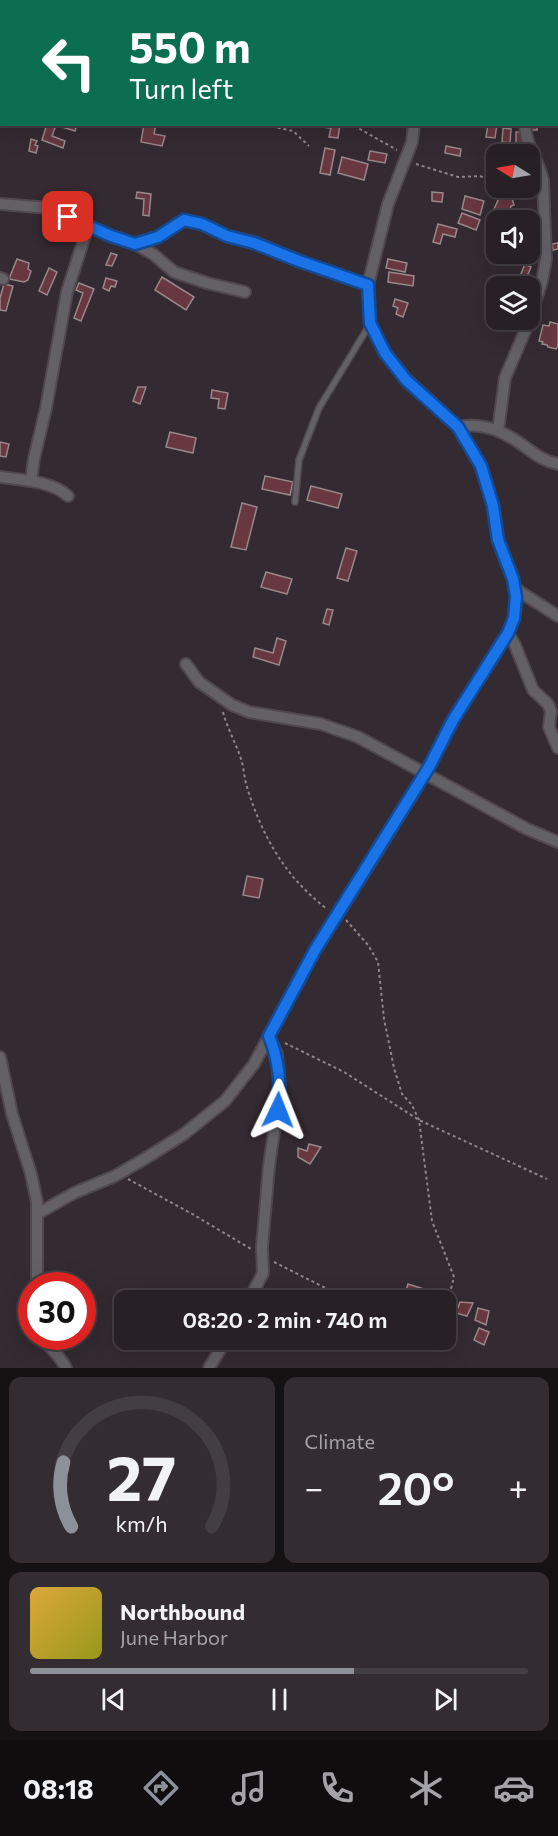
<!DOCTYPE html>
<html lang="en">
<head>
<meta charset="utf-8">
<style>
	body { margin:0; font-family:Commissioner,sans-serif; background:#332d32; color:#f1f3f6; height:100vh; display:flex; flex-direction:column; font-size:22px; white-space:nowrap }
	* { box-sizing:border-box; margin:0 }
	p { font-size:20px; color:#a4a3a7 }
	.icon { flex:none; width:33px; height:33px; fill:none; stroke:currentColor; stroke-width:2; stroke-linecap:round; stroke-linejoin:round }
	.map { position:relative; height:1368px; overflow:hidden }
	.panel { display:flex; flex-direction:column; gap:9px; padding:9px; background:#151214; flex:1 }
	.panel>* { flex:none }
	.hud { position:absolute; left:0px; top:0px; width:558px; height:126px; box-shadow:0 6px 24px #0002,0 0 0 2px #433e42; background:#0b6e4f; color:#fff; overflow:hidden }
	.needle { width:39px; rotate:281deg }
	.tools { position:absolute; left:486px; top:144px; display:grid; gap:12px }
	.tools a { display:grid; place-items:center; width:54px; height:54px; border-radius:12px; background:#272025; box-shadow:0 6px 24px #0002,0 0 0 2px #433e42; font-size:30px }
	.speed { position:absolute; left:18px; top:1272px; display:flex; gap:12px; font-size:30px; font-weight:700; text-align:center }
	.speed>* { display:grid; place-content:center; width:78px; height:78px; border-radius:50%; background:#272025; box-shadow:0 6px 24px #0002,0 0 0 2px #433e42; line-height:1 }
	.speed .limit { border:9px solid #d22; background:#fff; color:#111 }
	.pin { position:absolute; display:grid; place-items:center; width:51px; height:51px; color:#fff; margin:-26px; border-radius:12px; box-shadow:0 3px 9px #0006 }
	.me { position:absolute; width:66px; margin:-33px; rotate:2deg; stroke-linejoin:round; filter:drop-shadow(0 0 4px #0008) }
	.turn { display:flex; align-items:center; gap:21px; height:126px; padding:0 30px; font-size:27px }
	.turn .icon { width:78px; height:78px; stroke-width:2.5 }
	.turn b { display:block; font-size:42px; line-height:51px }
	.big { font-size:45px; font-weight:600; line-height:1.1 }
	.panel .card { flex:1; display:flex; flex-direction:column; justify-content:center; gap:9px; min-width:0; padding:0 21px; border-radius:12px; background:#332d32 }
	.panel .dial { align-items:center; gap:0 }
	.dial svg { height:156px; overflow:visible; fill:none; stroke:#433e42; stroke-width:7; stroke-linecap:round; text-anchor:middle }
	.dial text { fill:#f1f3f6; stroke:none }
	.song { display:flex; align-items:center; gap:18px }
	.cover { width:72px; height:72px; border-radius:9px; background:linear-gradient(135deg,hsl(40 70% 55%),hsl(60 70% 35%)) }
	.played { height:6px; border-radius:3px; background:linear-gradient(90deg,#8c9099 65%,#433e42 65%) }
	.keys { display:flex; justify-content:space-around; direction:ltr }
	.heat { display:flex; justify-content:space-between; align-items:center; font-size:33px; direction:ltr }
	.panel .tiles { flex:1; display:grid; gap:9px; grid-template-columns:1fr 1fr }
	.card:last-child { grid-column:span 2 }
	.trip { position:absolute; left:114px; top:1290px; width:342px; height:60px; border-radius:12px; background:#272025; box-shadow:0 6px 24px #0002,0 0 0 2px #433e42; font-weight:600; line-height:60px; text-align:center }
	.menu { display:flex; height:96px; justify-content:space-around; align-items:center; background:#100d0f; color:#a4a3a7 }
	.menu .icon { width:42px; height:42px }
	.menu .selected { color:#8c9099 }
	.menu b { font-size:27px; color:#f1f3f6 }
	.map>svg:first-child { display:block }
</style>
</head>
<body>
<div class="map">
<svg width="558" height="1368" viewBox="0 0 558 1368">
	<rect width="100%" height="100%" fill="#342a31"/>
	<g fill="#683740" stroke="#97888a" stroke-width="1.5">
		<path d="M 47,124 L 77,124 L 75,131 L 56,125 L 52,136 L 65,141 L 63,148 L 42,140 Z"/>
		<path d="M 144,124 L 156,124 L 154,134 L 165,136 L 162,146 L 141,142 Z"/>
		<path d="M 324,124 L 340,124 L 338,138 L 329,137 L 331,128 L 323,127 Z"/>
		<path d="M 488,124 L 497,124 L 495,138 L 486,137 Z"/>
		<path d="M 527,124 L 537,124 L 537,130 L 528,130 Z"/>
		<path d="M 503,128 L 511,129 L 510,143 L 502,142 Z"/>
		<path d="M 516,132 L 521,132 L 521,136 L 524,136 L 524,147 L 516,147 Z"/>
		<path d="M 31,139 L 37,141 L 35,145 L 38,146 L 36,153 L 29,151 Z"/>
		<path d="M 446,146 L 461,149 L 460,156 L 445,153 Z"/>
		<path d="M 325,148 L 335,150 L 330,175 L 320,173 Z"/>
		<path d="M 370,151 L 387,154 L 385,163 L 368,160 Z"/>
		<path d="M 342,157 L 368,164 L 364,180 L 338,173 Z"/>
		<path d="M 137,192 L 151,194 L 149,216 L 143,215 L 144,199 L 136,198 Z"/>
		<path d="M 432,192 L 443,193 L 442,202 L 432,201 Z"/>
		<path d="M 501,193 L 512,198 L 514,205 L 511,206 L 509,215 L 506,215 L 505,217 L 497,217 L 493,212 Z"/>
		<path d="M 465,196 L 484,201 L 480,215 L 462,209 Z"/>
		<path d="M 462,213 L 480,220 L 476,230 L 458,223 Z"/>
		<path d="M 438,224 L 457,229 L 455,237 L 443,234 L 440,244 L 433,242 Z"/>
		<path d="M 558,243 L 558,249 L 553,250 L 552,244 Z"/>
		<path d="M 111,253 L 117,255 L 112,266 L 106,265 Z"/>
		<path d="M 17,259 L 29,263 L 28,269 L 31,271 L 28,280 L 24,282 L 9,279 Z"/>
		<path d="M 388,259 L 407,263 L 405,272 L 386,268 Z"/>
		<path d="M 525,264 L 531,267 L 526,279 L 520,276 Z"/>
		<path d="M 49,268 L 57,272 L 47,295 L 39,291 Z"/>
		<path d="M 389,272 L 414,276 L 413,286 L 388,282 Z"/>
		<path d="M 162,277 L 194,297 L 186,310 L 155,290 Z"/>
		<path d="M 106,278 L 117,281 L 115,287 L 111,286 L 109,291 L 103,288 Z"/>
		<path d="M 79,283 L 94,289 L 81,321 L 74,318 L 83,293 L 76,290 Z"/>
		<path d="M 4,284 L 13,286 L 6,311 L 0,310 L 0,298 Z"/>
		<path d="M 496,293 L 496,312 L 492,311 Z"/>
		<path d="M 395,299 L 408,303 L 403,317 L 396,314 L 398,308 L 393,306 Z"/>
		<path d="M 550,322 L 558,324 L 558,346 L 556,349 L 548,347 L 547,345 L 542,344 L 543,342 L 539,341 L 543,325 L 549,326 Z"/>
		<path d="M 138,387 L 146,387 L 140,404 L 133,401 Z"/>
		<path d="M 212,390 L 228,393 L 225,409 L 218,408 L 219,399 L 211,398 Z"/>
		<path d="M 170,432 L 196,438 L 193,453 L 166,447 Z"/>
		<path d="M 0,442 L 9,444 L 6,457 L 0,456 Z"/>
		<path d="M 265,476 L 293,482 L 290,495 L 262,489 Z"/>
		<path d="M 311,486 L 342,494 L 338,508 L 307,500 Z"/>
		<path d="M 242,503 L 257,507 L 246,550 L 231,547 Z"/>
		<path d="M 346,548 L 357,551 L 348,581 L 337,578 Z"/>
		<path d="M 266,572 L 292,579 L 287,594 L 261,587 Z"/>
		<path d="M 327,609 L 333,610 L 329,625 L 323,623 Z"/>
		<path d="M 277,638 L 286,641 L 279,665 L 253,657 L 255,648 L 273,653 Z"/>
		<path d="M 247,876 L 263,879 L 259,898 L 243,895 Z"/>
		<path d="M 309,1144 L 321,1147 L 310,1164 L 298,1157 L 298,1148 L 307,1151 Z"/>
		<path d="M 408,1284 L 424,1289 L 421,1300 L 415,1298 L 413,1300 L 403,1300 Z"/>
		<path d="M 460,1302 L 473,1303 L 467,1316 L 456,1313 Z"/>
		<path d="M 478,1308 L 489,1311 L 486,1325 L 475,1320 Z"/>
		<path d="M 479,1328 L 489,1332 L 484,1345 L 474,1340 Z"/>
		<path d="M 439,1340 L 444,1340 L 448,1341 L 444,1347 L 438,1342 Z"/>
	</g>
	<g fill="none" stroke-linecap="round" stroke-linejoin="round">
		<defs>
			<path id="lane" d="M 295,502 L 299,460 L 319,408 L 370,324"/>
			<g id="street">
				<path d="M 402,0 L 403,2"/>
				<path d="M 85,2 L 85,0"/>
				<path d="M 200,2 L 200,0"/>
				<path d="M 308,2 L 309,0"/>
				<path d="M 0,47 L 2,48"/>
				<path d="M 556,103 L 558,105"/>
				<path d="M 0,204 L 49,208 L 111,236 L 135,244 L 153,254 L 174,272 L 207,283 L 245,292"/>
				<path d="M 135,244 L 158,237 L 184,220 L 202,224 L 227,236 L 254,242 L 299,261 L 368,285"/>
				<path d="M 0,278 L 3,279"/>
				<path d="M 458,427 C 481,422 503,431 521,444 C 534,453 542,461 558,464"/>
				<path d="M 498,431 L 505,378 L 528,324 L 542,281 L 546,259 L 543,180 C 539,161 525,144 525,124"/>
				<path d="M 0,477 C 22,480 52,481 68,496"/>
				<path d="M 31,481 L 34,459 L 46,408 L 67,292 L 88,226"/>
				<path d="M 514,588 L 558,616"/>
				<path d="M 508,633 L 515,645 L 533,690 L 548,704 L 551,711 L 549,727 L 558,748"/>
				<path d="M 186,664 L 199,682 L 232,705 L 249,712 L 321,724 L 358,737 L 527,829 L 558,842"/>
				<path d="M 0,1057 L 12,1114 L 31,1174 L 37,1202 L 37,1286"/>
				<path d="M 37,1214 L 74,1193 L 115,1176 L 146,1158 L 184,1134 L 225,1101 L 254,1064 L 315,950 L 374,857 L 429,767 L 453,720 L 508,633 L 514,618 L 516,597 L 513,579 L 498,540 L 493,505 L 481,466 L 458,427 L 406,379 L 385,353 L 370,323 L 368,285 L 388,204 L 412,142 L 414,124"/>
				<path d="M 249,1300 L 263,1273 L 262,1247 L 269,1166 L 280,1091 L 277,1054 L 269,1036"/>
				<path d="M 42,1336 C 49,1349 60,1355 66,1368"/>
				<path d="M 209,1368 L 226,1340"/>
			</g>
		</defs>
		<use href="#lane" stroke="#51484e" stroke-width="8"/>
		<use href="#street" stroke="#51484e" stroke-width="14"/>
		<g stroke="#8e868b" stroke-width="2" stroke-dasharray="3 3" stroke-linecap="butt">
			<path d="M 260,124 L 293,131 L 309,146"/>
			<path d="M 356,124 L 358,128 L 397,150"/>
			<path d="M 416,164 L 458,177 L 480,176 L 496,183"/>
			<path d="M 515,188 L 532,188"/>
			<path d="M 223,712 C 227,728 236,743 241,759 C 244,768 244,778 247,787 C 262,836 285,877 327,909"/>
			<path d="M 346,920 L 368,945 L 378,962 L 384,1019 L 394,1068 L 402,1094 L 412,1105 L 419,1120 L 432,1221 L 454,1277 L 448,1300"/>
			<path d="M 285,1043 L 344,1072 L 419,1120 L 547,1179"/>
			<path d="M 128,1179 L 194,1215 L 251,1249"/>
			<path d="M 274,1262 L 349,1300"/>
		</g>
		<use href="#lane" stroke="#636166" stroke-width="5"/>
		<use href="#street" stroke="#636166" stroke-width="10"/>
	</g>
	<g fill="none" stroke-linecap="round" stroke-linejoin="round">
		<defs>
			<path id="route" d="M 68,217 L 111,236 L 135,244 L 158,237 L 184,220 L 202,224 L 227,236 L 254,243 L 299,261 L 368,285 L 370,323 L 385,353 L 406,380 L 458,427 L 481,466 L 493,506 L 498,540 L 513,579 L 516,597 L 514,618 L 508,633 L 453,720 L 429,767 L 315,950 L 269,1036 C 279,1061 281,1083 278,1110"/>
		</defs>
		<use href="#route" stroke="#114b97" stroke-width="15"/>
		<use href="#route" stroke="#1a73e8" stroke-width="10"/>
	</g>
</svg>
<div class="tools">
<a><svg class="needle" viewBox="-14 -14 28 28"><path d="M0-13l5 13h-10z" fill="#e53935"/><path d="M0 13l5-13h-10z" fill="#a4a3a7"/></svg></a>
<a><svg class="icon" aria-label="sound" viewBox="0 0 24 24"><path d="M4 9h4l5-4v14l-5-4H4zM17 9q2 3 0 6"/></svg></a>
<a><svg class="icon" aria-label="layers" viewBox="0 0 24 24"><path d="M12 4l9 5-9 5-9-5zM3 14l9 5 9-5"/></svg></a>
</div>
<div class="speed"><div class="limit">30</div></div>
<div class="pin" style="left:68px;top:217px;background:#d93025"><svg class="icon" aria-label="arrive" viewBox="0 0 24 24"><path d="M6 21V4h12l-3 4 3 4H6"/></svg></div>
<svg class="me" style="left:278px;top:1110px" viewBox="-20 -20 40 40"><path d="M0-17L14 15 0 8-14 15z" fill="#1a73e8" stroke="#fff" stroke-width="4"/></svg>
<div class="trip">08:20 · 2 min · 740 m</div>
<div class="hud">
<div class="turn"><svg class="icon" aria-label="left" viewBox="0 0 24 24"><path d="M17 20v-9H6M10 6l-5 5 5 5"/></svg><div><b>550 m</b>Turn left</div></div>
</div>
</div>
<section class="panel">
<div class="tiles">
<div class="card dial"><svg viewBox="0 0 100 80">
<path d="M14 69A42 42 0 1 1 86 69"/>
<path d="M14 69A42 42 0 0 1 10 36" stroke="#8c9099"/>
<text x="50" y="56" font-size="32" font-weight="700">27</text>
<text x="50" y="72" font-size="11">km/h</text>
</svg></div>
<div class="card"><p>Climate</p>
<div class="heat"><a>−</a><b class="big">20°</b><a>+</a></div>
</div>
<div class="card">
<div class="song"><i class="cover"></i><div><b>Northbound</b><p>June Harbor</p></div></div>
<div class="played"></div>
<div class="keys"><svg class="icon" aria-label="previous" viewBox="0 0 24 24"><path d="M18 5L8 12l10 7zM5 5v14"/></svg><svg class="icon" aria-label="pause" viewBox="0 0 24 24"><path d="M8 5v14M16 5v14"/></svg><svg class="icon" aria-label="next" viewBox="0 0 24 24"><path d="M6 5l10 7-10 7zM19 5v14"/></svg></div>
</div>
</div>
</section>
<nav class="menu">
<b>08:18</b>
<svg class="icon selected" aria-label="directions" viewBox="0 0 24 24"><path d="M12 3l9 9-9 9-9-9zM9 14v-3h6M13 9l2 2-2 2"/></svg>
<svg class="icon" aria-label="music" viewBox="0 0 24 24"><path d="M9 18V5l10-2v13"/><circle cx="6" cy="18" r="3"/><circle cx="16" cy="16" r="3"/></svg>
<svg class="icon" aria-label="phone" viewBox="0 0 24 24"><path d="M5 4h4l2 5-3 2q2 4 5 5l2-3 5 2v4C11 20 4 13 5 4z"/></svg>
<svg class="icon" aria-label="climate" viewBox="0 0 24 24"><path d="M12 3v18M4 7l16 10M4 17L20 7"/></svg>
<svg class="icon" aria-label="car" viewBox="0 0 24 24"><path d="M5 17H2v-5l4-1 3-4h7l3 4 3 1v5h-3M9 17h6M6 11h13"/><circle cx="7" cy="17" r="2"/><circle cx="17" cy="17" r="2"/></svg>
</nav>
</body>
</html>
